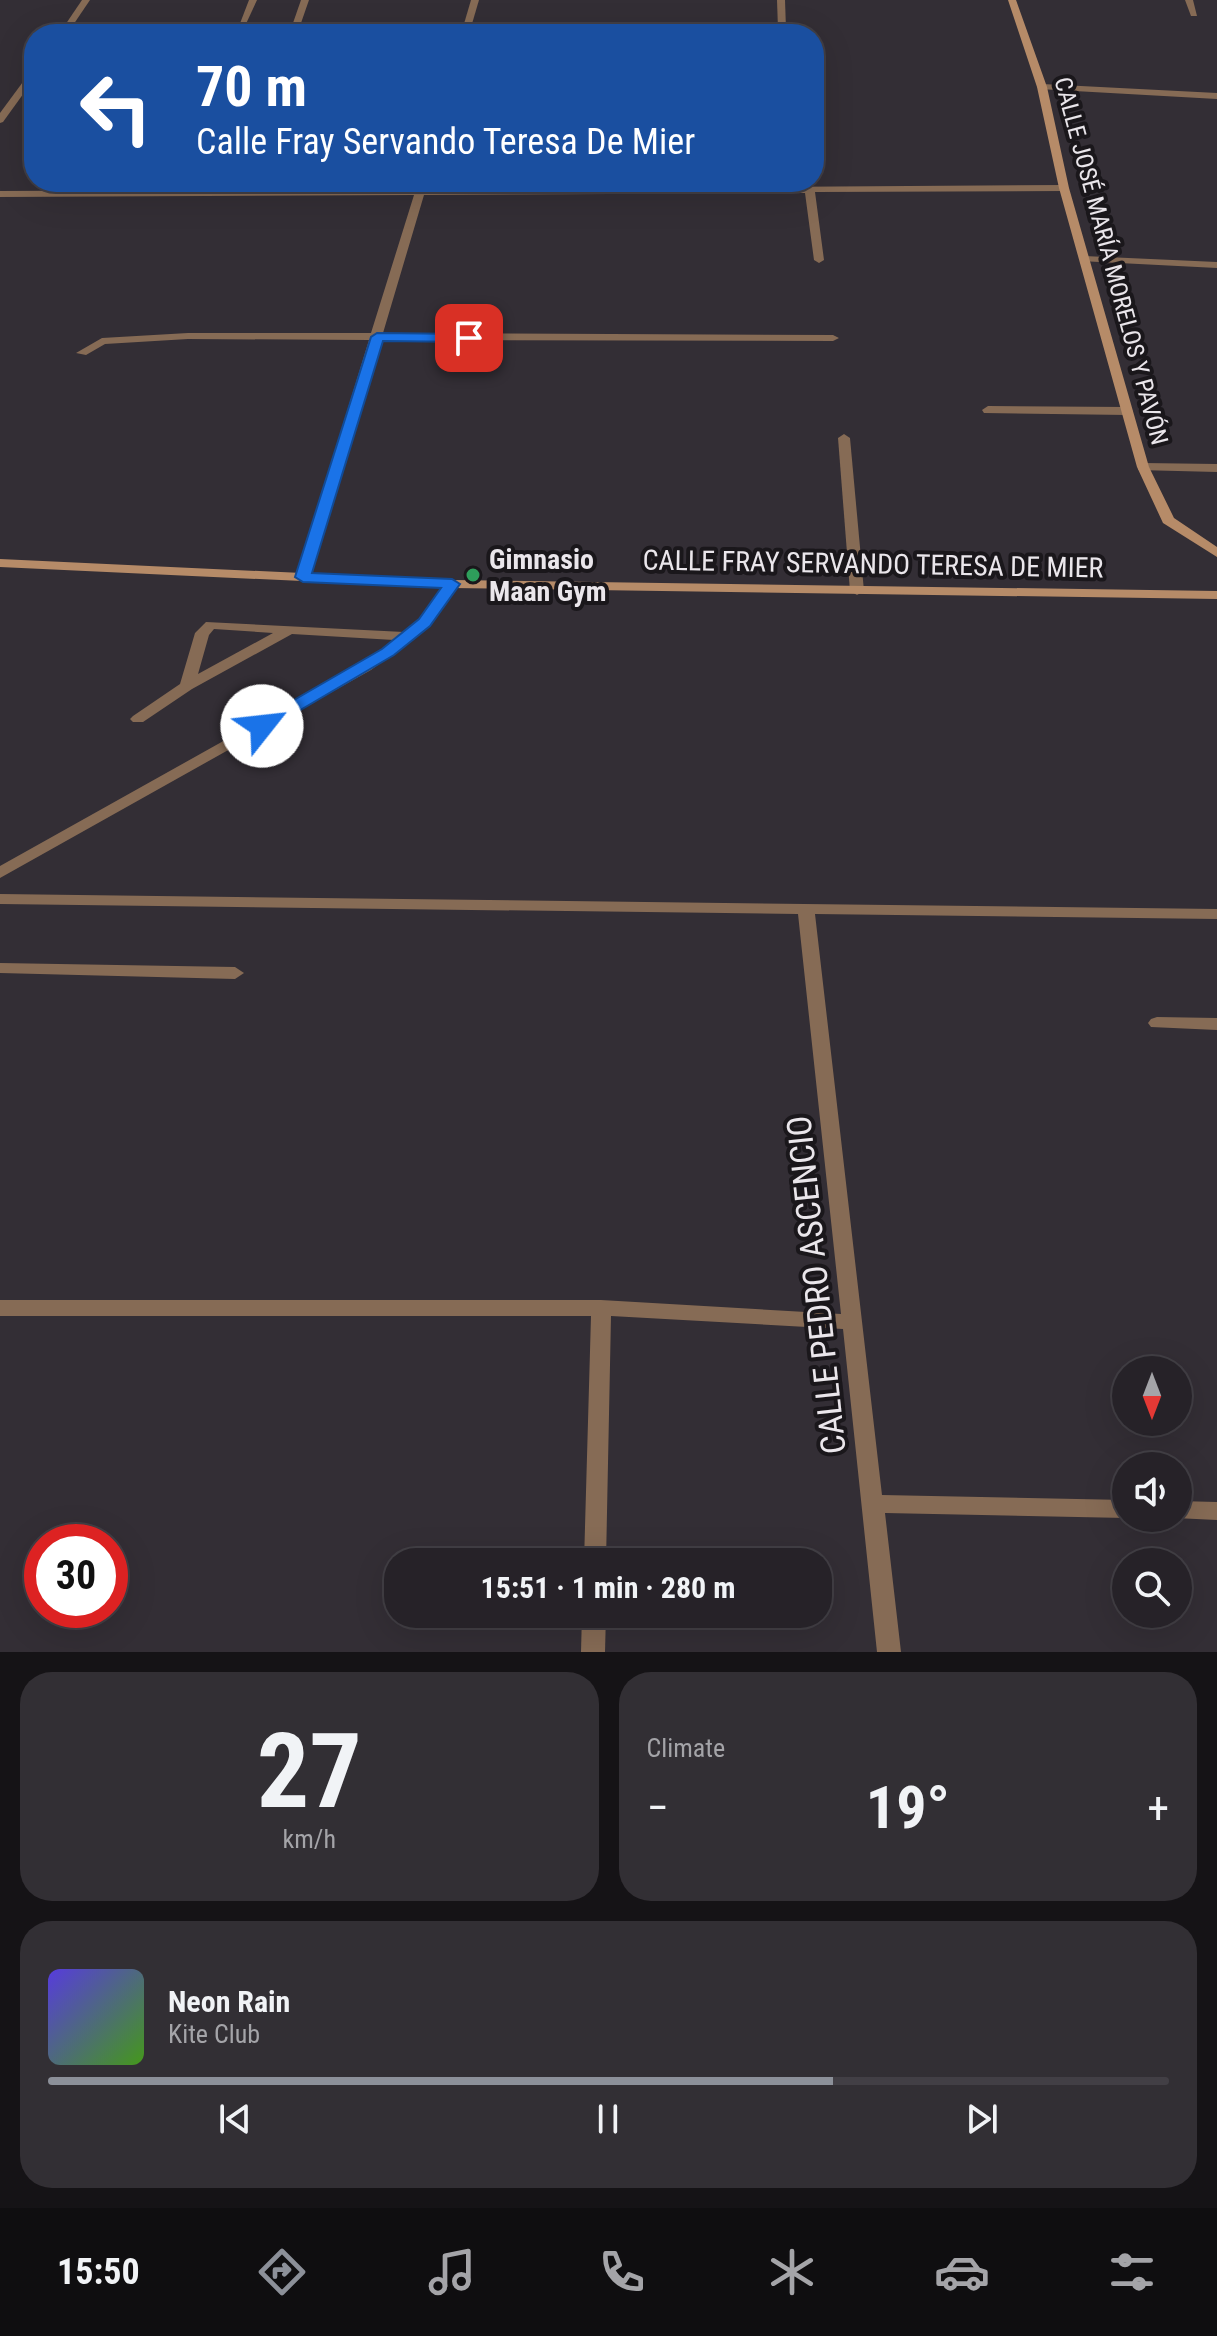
<!DOCTYPE html>
<html lang="en">
<head>
<meta charset="utf-8">
<style>
	body { margin:0; font-family:"Roboto Condensed",sans-serif; background:#322f34; color:#f1f3f6; height:100vh; display:flex; flex-direction:column; font-size:30px; white-space:nowrap }
	* { box-sizing:border-box; margin:0 }
	p { font-size:26px; color:#a4a4a8 }
	.icon { flex:none; width:44px; height:44px; fill:none; stroke:currentColor; stroke-width:2; stroke-linecap:round; stroke-linejoin:round }
	.map { position:relative; height:1652px; overflow:hidden }
	.side { display:flex; flex-direction:column; gap:20px; padding:20px; background:#151316; flex:1 }
	.side>* { flex:none }
	.hud { position:absolute; left:24px; top:24px; width:800px; height:168px; border-radius:32px; box-shadow:0 8px 32px #0002,0 0 0 2px #423f45; background:#1a4fa0; color:#fff; overflow:hidden }
	.needle { width:52px; rotate:180deg }
	.controls { position:absolute; left:1112px; top:1356px; display:grid; gap:16px }
	.controls a { display:grid; place-items:center; width:80px; height:80px; border-radius:50%; background:#262228; box-shadow:0 8px 32px #0002,0 0 0 2px #423f45; font-size:40px }
	.speed { position:absolute; left:24px; top:1524px; display:flex; gap:16px; font-size:40px; font-weight:700; text-align:center }
	.speed>* { display:grid; place-content:center; width:104px; height:104px; border-radius:50%; background:#262228; box-shadow:0 8px 32px #0002,0 0 0 2px #423f45; line-height:1 }
	.speed .limit { border:12px solid #d22; background:#fff; color:#111 }
	.pin { position:absolute; display:grid; place-items:center; width:68px; height:68px; color:#fff; margin:-34px; border-radius:16px; box-shadow:0 4px 12px #0006 }
	.me { position:absolute; width:88px; margin:-44px; rotate:61deg; stroke-linejoin:round; filter:drop-shadow(0 0 6px #0008) }
	.turn { display:flex; align-items:center; gap:28px; height:168px; padding:0 40px; font-size:36px }
	.turn .icon { width:104px; height:104px; stroke-width:2.5 }
	.turn b { display:block; font-size:56px; line-height:68px }
	.big { font-size:60px; font-weight:700; line-height:1.1 }
	.side .card { flex:1; display:flex; flex-direction:column; justify-content:center; gap:12px; min-width:0; padding:0 28px; border-radius:32px; background:#322f34 }
	.side .dial { align-items:center; gap:0 }
	.dial b { font-size:104px; line-height:1 }
	.song { display:flex; align-items:center; gap:24px }
	.cover { width:96px; height:96px; border-radius:12px; background:linear-gradient(135deg,hsl(250 70% 55%),hsl(100 70% 35%)) }
	.played { height:8px; border-radius:4px; background:linear-gradient(90deg,#8c9099 70%,#423f45 70%) }
	.keys { display:flex; justify-content:space-around; direction:ltr }
	.heat { display:flex; justify-content:space-between; align-items:center; font-size:44px; direction:ltr }
	.side .tiles { flex:1; display:grid; gap:20px; grid-template-columns:1fr 1fr }
	.card:last-child { grid-column:span 2 }
	.trip { position:absolute; left:384px; top:1548px; width:448px; height:80px; border-radius:32px; background:#262228; box-shadow:0 8px 32px #0002,0 0 0 2px #423f45; font-weight:700; line-height:80px; text-align:center }
	.tabs { display:flex; height:128px; justify-content:space-around; align-items:center; background:#0f0e10; color:#a4a4a8 }
	.tabs .icon { width:56px; height:56px }
	.tabs .on { color:#8c9099 }
	.tabs b { font-size:36px; color:#f1f3f6 }
	.map>svg:first-child { display:block }
</style>
</head>
<body>
<div class="map">
<svg width="1217" height="1652" viewBox="0 0 1217 1652">
	<rect width="100%" height="100%" fill="#332e35"/>
	<g fill="none" stroke-linecap="round" stroke-linejoin="round">
		<g fill="#866b55" fill-rule="evenodd">
			<path d="M 82,0 L 90,0 L 67,34 L 59,34 Z"/>
			<path d="M 249,0 L 257,0 L 245,26 L 239,26 Z"/>
			<path d="M 301,0 L 309,0 L 301,23 L 297,26 L 293,23 Z"/>
			<path d="M 471,0 L 479,0 L 469,34 L 461,34 Z"/>
			<path d="M 777,0 L 785,0 L 786,29 L 782,32 L 778,29 Z"/>
			<path d="M 1185,0 L 1193,0 L 1197,16 L 1191,16 Z"/>
			<path d="M 34,70 L 34,79 L 3,122 L 0,123 L 0,113 L 31,71 Z"/>
			<path d="M 1042,84 L 1217,93 L 1217,99 L 1039,89 L 1037,87 Z"/>
			<path d="M 418,182 L 426,182 L 426,189 L 1064,185 L 1069,188 L 1064,191 L 815,192 L 824,260 L 819,263 L 814,260 L 805,193 L 424,195 L 383,333 L 833,335 L 839,338 L 833,341 L 381,340 L 310,577 L 303,581 L 296,577 L 369,340 L 188,339 L 105,344 L 86,355 L 76,353 L 102,338 L 188,333 L 371,333 L 414,195 L 0,197 L 0,191 L 415,189 Z"/>
			<path d="M 1084,256 L 1217,262 L 1217,268 L 1080,261 L 1080,257 Z"/>
			<path d="M 988,406 L 1127,407 L 1133,411 L 1127,415 L 984,413 L 982,410 Z"/>
			<path d="M 844,434 L 850,438 L 864,591 L 857,595 L 850,591 L 838,438 Z"/>
			<path d="M 1143,463 L 1217,464 L 1217,472 L 1138,470 L 1138,464 Z"/>
			<path d="M 452,580 L 459,584 L 430,626 L 371,670 L 0,878 L 0,866 L 361,664 L 394,640 L 292,634 L 192,689 L 143,722 L 133,722 L 130,719 L 133,716 L 180,684 L 195,633 L 206,622 L 404,632 L 420,620 L 447,581 ZM 214,629 L 273,633 L 198,674 L 209,635 Z"/>
			<path d="M 0,894 L 1217,909 L 1217,919 L 815,914 L 882,1495 L 1126,1500 L 1126,1518 L 885,1513 L 901,1652 L 877,1652 L 843,1329 L 611,1316 L 606,1562 L 584,1562 L 591,1316 L 0,1316 L 0,1300 L 601,1300 L 841,1314 L 798,914 L 0,904 Z"/>
			<path d="M 0,963 L 235,967 L 244,973 L 235,979 L 0,973 Z"/>
			<path d="M 1157,1017 L 1217,1018 L 1217,1030 L 1151,1027 L 1148,1023 L 1151,1019 Z"/>
			<path d="M 1178,1501 L 1217,1502 L 1217,1520 L 1175,1518 L 1178,1518 Z"/>
			<path d="M 582,1614 L 606,1614 L 605,1652 L 581,1652 Z"/>
		</g>
		<g fill="#b68b68" fill-rule="evenodd">
			<path d="M 1008,0 L 1016,0 L 1047,87 L 1069,188 L 1149,467 L 1174,518 L 1217,547 L 1217,557 L 1163,523 L 1137,467 L 1059,188 L 1037,87 Z"/>
			<path d="M 0,559 L 452,580 L 1217,591 L 1217,599 L 452,588 L 0,567 Z"/>
		</g>
	</g>
	<path fill="#1a73e8" stroke="#114b97" stroke-width="2" d="M 377,333 L 469,334 L 475,338 L 469,342 L 383,341 L 312,573 L 452,579 L 460,584 L 430,626 L 394,655 L 268,729 L 256,729 L 256,722 L 382,649 L 419,619 L 441,588 L 303,582 L 295,577 L 371,337 Z"/>
	<circle fill="#2e9e5b" stroke="#1a171b" stroke-width="3" cx="473" cy="575" r="8"/>
	<g text-anchor="middle" dominant-baseline="central" stroke-width="8" stroke-linejoin="round" paint-order="stroke">
		<g font-size="24" fill="#eae6eb" stroke="#1a171b">
			<text transform="translate(1111 261) rotate(75)">CALLE JOSÉ MARÍA MORELOS Y PAVÓN</text>
		</g>
		<g font-size="28" font-weight="bold" fill="#eae6eb" stroke="#1a171b" text-anchor="start">
			<text x="489" y="559">Gimnasio<tspan x="489" dy="32">Maan Gym</tspan></text>
		</g>
		<g font-size="28" fill="#eae6eb" stroke="#1a171b">
			<text transform="translate(873 564) rotate(1)">CALLE FRAY SERVANDO TERESA DE MIER</text>
		</g>
		<g font-size="34" fill="#eae6eb" stroke="#1a171b">
			<text transform="translate(816 1285) rotate(-96)">CALLE PEDRO ASCENCIO</text>
		</g>
	</g>
</svg>
<div class="controls">
<a><svg class="needle" viewBox="-14 -14 28 28"><path d="M0-13l5 13h-10z" fill="#e53935"/><path d="M0 13l5-13h-10z" fill="#a4a4a8"/></svg></a>
<a><svg class="icon" aria-label="sound" viewBox="0 0 24 24"><path d="M4 9h4l5-4v14l-5-4H4zM17 9q2 3 0 6"/></svg></a>
<a><svg class="icon" aria-label="search" viewBox="0 0 24 24"><circle cx="10" cy="10" r="6"/><path d="M15 15l6 6"/></svg></a>
</div>
<div class="speed"><div class="limit">30</div></div>
<div class="pin" style="left:469px;top:338px;background:#d93025"><svg class="icon" aria-label="arrive" viewBox="0 0 24 24"><path d="M6 21V4h12l-3 4 3 4H6"/></svg></div>
<svg class="me" style="left:262px;top:726px" viewBox="-20 -20 40 40"><circle r="19" fill="#fff"/><path d="M0-13L10 11 0 6-10 11z" fill="#1a73e8"/></svg>
<div class="trip">15:51 · 1 min · 280 m</div>
<div class="hud">
<div class="turn"><svg class="icon" aria-label="left" viewBox="0 0 24 24"><path d="M17 20v-9H6M10 6l-5 5 5 5"/></svg><div><b>70 m</b>Calle Fray Servando Teresa De Mier</div></div>
</div>
</div>
<section class="side">
<div class="tiles">
<div class="card dial"><b>27</b><p>km/h</p></div>
<div class="card"><p>Climate</p>
<div class="heat"><a>−</a><b class="big">19°</b><a>+</a></div>
</div>
<div class="card">
<div class="song"><i class="cover"></i><div><b>Neon Rain</b><p>Kite Club</p></div></div>
<div class="played"></div>
<div class="keys"><svg class="icon" aria-label="previous" viewBox="0 0 24 24"><path d="M18 5L8 12l10 7zM5 5v14"/></svg><svg class="icon" aria-label="pause" viewBox="0 0 24 24"><path d="M8 5v14M16 5v14"/></svg><svg class="icon" aria-label="next" viewBox="0 0 24 24"><path d="M6 5l10 7-10 7zM19 5v14"/></svg></div>
</div>
</div>
</section>
<nav class="tabs">
<b>15:50</b>
<svg class="icon on" aria-label="directions" viewBox="0 0 24 24"><path d="M12 3l9 9-9 9-9-9zM9 14v-3h6M13 9l2 2-2 2"/></svg>
<svg class="icon" aria-label="music" viewBox="0 0 24 24"><path d="M9 18V5l10-2v13"/><circle cx="6" cy="18" r="3"/><circle cx="16" cy="16" r="3"/></svg>
<svg class="icon" aria-label="phone" viewBox="0 0 24 24"><path d="M5 4h4l2 5-3 2q2 4 5 5l2-3 5 2v4C11 20 4 13 5 4z"/></svg>
<svg class="icon" aria-label="climate" viewBox="0 0 24 24"><path d="M12 3v18M4 7l16 10M4 17L20 7"/></svg>
<svg class="icon" aria-label="car" viewBox="0 0 24 24"><path d="M5 17H2v-5l4-1 3-4h7l3 4 3 1v5h-3M9 17h6M6 11h13"/><circle cx="7" cy="17" r="2"/><circle cx="17" cy="17" r="2"/></svg>
<svg class="icon" aria-label="filters" viewBox="0 0 24 24"><path d="M4 7h16M4 17h16"/><circle cx="9" cy="7" r="2"/><circle cx="15" cy="17" r="2"/></svg>
</nav>
</body>
</html>
